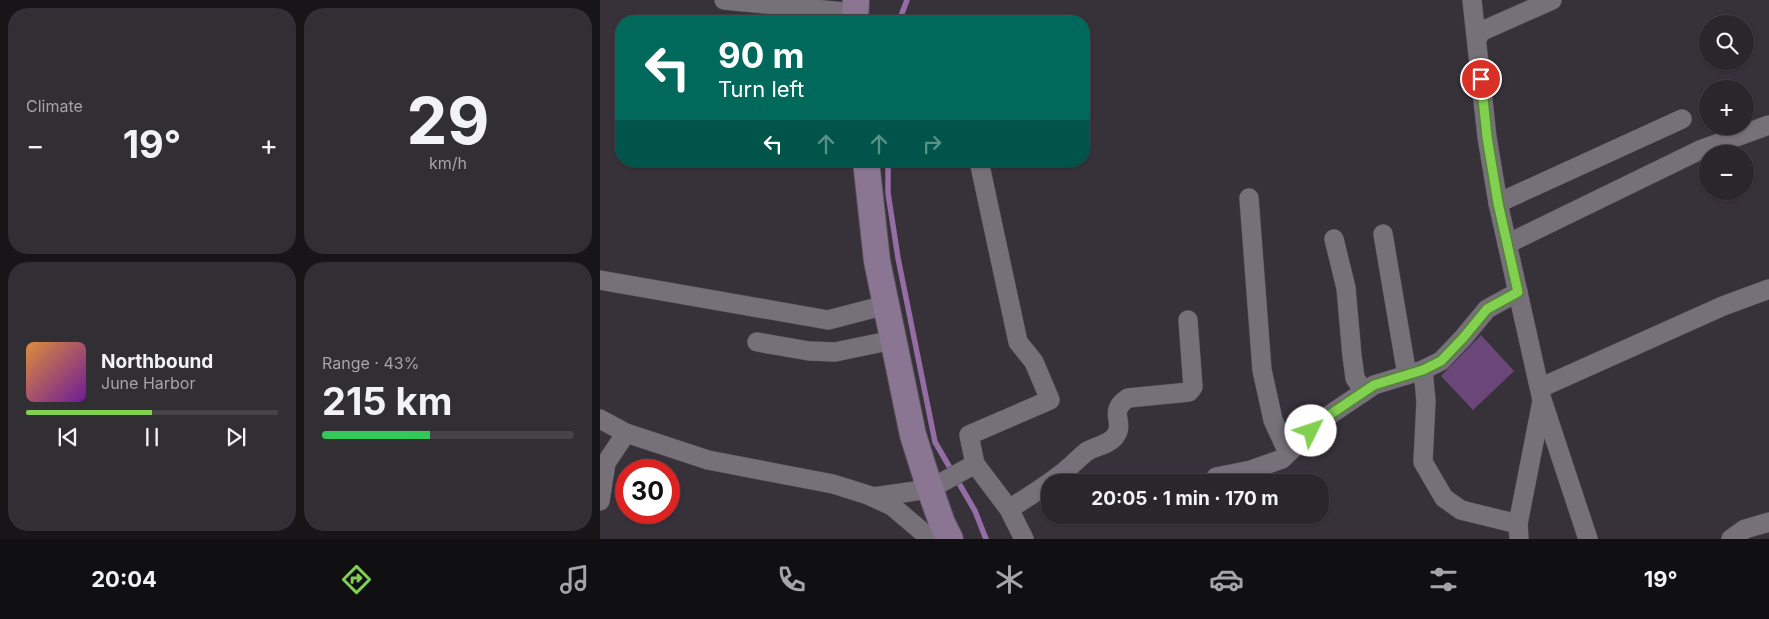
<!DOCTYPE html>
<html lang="en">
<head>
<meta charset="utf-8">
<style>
	body { margin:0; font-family:Inter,sans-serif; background:#312e34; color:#f1f3f6; height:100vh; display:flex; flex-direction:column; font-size:19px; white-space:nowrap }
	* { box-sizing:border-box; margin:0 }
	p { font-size:16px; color:#a5a5a9 }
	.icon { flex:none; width:28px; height:28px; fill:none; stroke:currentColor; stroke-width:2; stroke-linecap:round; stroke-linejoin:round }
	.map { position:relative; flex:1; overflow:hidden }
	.details { display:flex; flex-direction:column; gap:8px; padding:8px; background:#171518; width:600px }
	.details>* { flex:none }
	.hud { position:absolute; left:15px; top:15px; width:475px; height:152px; border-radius:20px; box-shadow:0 1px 4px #0004,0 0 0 1px #454348; background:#00695c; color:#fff; overflow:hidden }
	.fabs { position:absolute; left:1099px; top:15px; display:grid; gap:10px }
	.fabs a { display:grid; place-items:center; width:55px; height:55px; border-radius:50%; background:#29262c; box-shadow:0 1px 4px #0004,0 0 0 1px #454348; font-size:25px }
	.speed { position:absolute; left:15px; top:459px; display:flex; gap:10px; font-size:25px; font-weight:700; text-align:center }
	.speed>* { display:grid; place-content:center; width:65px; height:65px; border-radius:50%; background:#29262c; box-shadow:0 1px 4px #0004,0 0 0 1px #454348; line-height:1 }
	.speed .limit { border:8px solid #d22; background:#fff; color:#111 }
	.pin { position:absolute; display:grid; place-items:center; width:42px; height:42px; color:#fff; margin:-21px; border:2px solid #fff; border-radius:50%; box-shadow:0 1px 5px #0007 }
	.me { position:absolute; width:55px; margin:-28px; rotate:49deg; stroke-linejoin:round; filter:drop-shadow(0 0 4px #0008) }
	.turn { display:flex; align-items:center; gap:18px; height:105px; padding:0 20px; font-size:22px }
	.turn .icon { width:65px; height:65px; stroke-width:2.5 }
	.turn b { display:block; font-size:35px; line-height:42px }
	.lanes { display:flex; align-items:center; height:48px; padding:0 20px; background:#0003; justify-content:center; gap:25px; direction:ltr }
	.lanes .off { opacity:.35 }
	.big { font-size:38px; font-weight:700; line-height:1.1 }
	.details .widget { flex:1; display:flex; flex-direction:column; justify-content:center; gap:8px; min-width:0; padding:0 18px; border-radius:20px; background:#312e34 }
	.details .dial { align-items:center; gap:0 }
	.dial b { font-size:65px; line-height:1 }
	.song { display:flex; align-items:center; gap:15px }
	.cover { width:60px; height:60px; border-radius:8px; background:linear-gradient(135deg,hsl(30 70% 55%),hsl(280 70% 35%)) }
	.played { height:5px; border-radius:2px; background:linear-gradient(90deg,#81d050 50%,#454348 50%) }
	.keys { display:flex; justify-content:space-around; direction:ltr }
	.heat { display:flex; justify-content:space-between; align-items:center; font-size:28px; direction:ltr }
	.charge { height:8px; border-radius:4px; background:linear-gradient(90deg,#34c759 43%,#454348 0) }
	.details .tiles { flex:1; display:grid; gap:8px; grid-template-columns:repeat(2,1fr) }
	.trip { position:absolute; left:441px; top:474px; width:288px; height:50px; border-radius:20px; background:#29262c; box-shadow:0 1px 4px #0004,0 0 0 1px #454348; font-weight:700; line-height:50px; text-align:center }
	.tab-bar { display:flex; height:80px; justify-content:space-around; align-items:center; background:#100f12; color:#a5a5a9 }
	.tab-bar .icon { width:35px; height:35px }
	.tab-bar .on { color:#81d050 }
	.tab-bar b { font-size:22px; color:#f1f3f6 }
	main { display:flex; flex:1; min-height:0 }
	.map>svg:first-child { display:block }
</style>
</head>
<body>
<main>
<section class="details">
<div class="tiles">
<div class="widget"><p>Climate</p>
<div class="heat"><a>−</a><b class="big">19°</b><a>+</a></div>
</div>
<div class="widget dial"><b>29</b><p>km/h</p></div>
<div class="widget">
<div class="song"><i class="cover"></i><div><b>Northbound</b><p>June Harbor</p></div></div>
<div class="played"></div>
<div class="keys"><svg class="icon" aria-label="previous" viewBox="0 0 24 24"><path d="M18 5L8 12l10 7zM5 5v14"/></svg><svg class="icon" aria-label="pause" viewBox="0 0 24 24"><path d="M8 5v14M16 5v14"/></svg><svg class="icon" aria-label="next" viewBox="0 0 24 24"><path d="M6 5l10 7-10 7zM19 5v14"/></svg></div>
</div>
<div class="widget"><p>Range · 43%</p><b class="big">215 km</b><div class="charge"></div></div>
</div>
</section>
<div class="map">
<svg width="1169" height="539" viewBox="0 0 1169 539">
	<rect width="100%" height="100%" fill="#37323a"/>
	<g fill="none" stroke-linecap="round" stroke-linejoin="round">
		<g stroke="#936da3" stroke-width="5.5">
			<path d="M 299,21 L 307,0"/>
			<path d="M 288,161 L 288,193 L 298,258 L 335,442 L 375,511 L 386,539"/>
		</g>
	</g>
	<path fill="#6a4679" d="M 881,335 L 914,371 L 873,410 L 841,376 Z"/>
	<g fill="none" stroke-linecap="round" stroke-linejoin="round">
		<defs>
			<g id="street">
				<path d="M 124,0 L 254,13"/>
				<path d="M 872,0 L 887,137 L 898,203 L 942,400 L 988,539"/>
				<path d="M 877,40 L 880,32 L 952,0"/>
				<path d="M 379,161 L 418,342 L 434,362 L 450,400 L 369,435 L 375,464 L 409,509 L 424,539"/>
				<path d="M 649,198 L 662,370 L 673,420 L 688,453"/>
				<path d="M 898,203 L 1082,119"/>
				<path d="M 783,234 L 807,375"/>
				<path d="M 734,239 L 746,288 L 752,356 L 755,378 L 764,392"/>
				<path d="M 907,244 L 1100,150 L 1169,125"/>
				<path d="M 0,280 L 228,320 L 286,305"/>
				<path d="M 157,342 L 209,351 L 235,352 L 293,340"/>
				<path d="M 823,370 L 826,401 L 823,462 L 844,498 L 861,510 L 918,524"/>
				<path d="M 940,388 L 1123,306 L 1169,289"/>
				<path d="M 0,419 L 26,433 L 108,460 L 233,484 L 268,495 L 292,506 L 325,534 L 336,539"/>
				<path d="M 616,477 L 651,470 L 682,459 L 722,420 L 774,385 L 823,370 L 841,361 L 863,338 L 887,309 L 918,292"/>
				<path d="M 273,497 L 330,489 L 375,464"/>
				<path d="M 0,501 L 6,463 L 26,433"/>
				<path d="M 409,509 C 428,497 448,485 466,470 C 473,464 479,458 486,452 C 495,446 510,445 516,435 C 525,421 507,412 528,398 L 589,392 L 593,387 L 588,320"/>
				<path d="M 919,539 L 918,524 L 942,401"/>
				<path d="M 1131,539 L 1145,529 L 1169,522"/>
			</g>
			<g id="secondary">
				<path d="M 255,21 L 256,0"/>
				<path d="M 266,161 L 277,261 L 313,435 L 330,489 L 342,523 L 350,539"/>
			</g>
		</defs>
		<use href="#street" stroke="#565158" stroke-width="20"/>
		<use href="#secondary" stroke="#565158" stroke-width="28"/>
		<use href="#street" stroke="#767079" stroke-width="19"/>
		<use href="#secondary" stroke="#8a7692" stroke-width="26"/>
	</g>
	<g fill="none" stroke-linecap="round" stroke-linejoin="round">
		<defs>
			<path id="route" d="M 711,431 L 722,420 L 774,385 L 823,370 L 841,361 L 863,338 L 887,309 L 918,292 L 898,203 L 887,137 L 881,79"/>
		</defs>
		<use href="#route" stroke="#548734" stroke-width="12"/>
		<use href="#route" stroke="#81d050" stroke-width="9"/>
	</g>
</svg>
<div class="fabs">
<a><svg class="icon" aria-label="search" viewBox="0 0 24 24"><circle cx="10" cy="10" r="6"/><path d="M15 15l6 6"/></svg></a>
<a>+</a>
<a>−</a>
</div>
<div class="speed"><div class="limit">30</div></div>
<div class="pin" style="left:881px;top:79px;background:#d93025"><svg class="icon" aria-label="arrive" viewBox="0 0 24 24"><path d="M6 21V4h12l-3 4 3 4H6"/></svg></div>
<svg class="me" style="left:711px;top:431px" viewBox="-20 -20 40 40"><circle r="19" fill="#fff"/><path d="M0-13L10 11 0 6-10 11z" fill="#81d050"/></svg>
<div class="trip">20:05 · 1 min · 170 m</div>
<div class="hud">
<div class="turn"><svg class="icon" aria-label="left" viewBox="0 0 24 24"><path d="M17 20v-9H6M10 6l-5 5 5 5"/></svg><div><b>90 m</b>Turn left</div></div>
<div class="lanes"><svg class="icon" aria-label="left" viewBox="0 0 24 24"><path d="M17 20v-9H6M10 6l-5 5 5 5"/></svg><svg class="icon off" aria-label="ahead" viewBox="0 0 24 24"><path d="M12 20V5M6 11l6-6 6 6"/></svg><svg class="icon off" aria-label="ahead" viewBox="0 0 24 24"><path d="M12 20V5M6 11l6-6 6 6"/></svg><svg class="icon off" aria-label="right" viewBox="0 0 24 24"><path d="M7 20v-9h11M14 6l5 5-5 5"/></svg></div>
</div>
</div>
</main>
<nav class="tab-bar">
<b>20:04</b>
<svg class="icon on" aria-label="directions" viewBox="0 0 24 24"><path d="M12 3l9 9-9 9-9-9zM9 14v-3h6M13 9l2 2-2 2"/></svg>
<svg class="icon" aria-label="music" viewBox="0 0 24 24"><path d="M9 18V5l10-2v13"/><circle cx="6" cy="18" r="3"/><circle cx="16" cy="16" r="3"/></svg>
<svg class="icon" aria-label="phone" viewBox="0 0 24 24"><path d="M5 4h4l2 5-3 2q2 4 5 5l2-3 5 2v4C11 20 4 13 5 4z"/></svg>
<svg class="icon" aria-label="climate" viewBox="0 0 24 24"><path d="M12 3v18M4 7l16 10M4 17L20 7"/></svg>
<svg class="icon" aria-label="car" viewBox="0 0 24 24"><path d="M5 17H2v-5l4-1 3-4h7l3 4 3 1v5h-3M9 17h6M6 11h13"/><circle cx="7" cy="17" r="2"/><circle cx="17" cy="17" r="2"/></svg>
<svg class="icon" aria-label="filters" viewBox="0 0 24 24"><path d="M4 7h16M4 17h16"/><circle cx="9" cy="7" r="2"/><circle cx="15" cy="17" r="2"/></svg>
<b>19°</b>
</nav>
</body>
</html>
